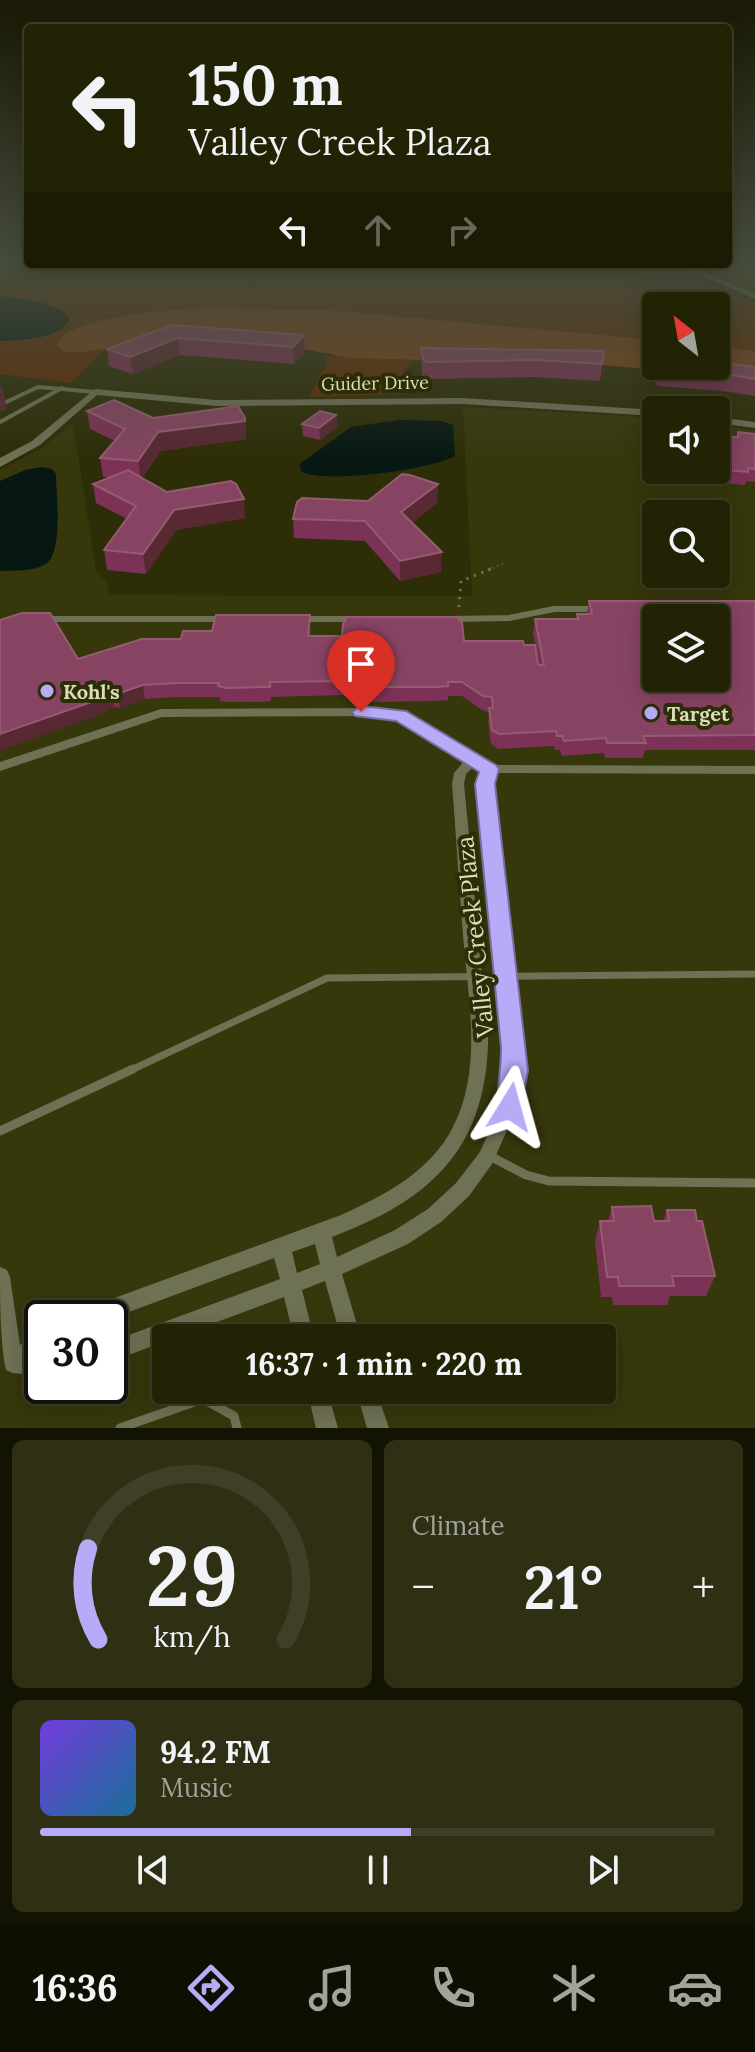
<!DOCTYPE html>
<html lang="en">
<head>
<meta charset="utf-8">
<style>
	body { margin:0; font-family:Lora,serif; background:#2e2f13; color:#f1f3f6; height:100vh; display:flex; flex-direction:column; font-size:30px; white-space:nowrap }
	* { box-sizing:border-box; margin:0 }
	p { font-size:26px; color:#a2a49a }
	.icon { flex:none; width:44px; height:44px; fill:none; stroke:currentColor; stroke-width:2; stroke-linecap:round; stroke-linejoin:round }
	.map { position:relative; height:1428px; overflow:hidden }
	.side { display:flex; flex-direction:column; gap:12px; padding:12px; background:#131303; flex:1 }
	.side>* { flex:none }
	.guide { position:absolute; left:24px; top:24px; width:708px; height:244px; border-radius:8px; box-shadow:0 4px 20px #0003,0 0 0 2px #3f3f27; background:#222205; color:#f1f3f6; overflow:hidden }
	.needle { width:52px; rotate:329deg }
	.buttons { position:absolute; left:642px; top:292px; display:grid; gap:16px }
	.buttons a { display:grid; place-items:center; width:88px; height:88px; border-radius:8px; background:#222205; box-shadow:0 4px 20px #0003,0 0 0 2px #3f3f27; font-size:40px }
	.speed { position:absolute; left:24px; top:1300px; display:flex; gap:16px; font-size:40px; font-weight:700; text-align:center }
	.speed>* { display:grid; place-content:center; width:104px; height:104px; border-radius:50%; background:#222205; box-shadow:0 4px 20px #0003,0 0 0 2px #3f3f27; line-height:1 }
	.speed .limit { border:4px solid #111; border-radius:12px; background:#fff; color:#111 }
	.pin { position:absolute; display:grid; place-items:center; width:68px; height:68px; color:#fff; margin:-82px -34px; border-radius:50% 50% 50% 0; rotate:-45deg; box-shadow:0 0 8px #0007 }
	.pin .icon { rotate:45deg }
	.me { position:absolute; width:88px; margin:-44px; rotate:8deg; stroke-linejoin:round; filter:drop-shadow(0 0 6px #0008) }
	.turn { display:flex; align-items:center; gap:28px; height:168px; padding:0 32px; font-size:36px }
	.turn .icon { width:104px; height:104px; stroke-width:2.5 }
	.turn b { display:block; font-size:56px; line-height:68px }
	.lanes { display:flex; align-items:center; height:76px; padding:0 32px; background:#0003; justify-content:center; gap:40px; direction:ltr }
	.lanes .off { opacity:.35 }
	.big { font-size:60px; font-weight:700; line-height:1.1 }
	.side .widget { flex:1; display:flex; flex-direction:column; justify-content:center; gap:12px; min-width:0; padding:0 28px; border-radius:12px; background:#2e2f13 }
	.side .dial { align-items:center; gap:0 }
	.dial svg { height:208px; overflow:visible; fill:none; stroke:#3f3f27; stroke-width:7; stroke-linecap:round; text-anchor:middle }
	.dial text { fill:#f1f3f6; stroke:none }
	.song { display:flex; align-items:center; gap:24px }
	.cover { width:96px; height:96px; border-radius:12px; background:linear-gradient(135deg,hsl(260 70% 55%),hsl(200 70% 35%)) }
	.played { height:8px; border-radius:4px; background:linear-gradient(90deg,#b7abf8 55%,#3f3f27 55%) }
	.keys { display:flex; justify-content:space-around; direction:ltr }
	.heat { display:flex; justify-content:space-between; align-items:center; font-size:44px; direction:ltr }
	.side .tiles { flex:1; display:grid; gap:12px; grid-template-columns:1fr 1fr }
	.widget:last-child { grid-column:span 2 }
	.trip { position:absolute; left:152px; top:1324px; width:464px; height:80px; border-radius:8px; background:#222205; box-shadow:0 4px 20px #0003,0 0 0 2px #3f3f27; font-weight:700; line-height:80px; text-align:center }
	.tabs { display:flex; height:128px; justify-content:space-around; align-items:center; background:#0e0e02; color:#a2a49a }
	.tabs .icon { width:56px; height:56px }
	.tabs .on { color:#b7abf8 }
	.tabs b { font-size:36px; color:#f1f3f6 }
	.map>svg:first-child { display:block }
</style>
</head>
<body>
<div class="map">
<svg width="755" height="1428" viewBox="0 0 755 1428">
	<rect width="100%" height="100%" fill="#2d2d07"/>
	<path fill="#37370c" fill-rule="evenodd" d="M 463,407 L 656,418 L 656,470 L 716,470 L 716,425 L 755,430 L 755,1428 L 0,1428 L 0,470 L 39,450 L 73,423 L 96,570 L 107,583 L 110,595 L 472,596 ZM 656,514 L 716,514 L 716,574 L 656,574 ZM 656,618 L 716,618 L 716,678 L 656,678 ZM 42,1318 L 110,1318 L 110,1386 L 42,1386 ZM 166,1338 L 602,1338 L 602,1390 L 166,1390 Z"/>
	<g fill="#602b04" fill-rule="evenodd">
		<path d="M 0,261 L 28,261 L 28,264 L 663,264 L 755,303 L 755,379 L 533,359 L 405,361 L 416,361 C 398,367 406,382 404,394 L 309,397 L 327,362 L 327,355 L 334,357 L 337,351 L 121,334 L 71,383 L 0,374 ZM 656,306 L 716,306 L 716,366 L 656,366 Z"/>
		<path d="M 728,261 L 755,261 L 755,292 L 688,264 L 728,264 Z"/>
	</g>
	<path fill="#7e4119" d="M 213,308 L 339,311 L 656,340 L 656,366 L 716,366 L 716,346 L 755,351 L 755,380 L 596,364 L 351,358 L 304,349 L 142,341 L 84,352 L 66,352 L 57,346 C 63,315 184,309 213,308 Z"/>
	<g fill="#071712">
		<path d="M 0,296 C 20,300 60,300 70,320 C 57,340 21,340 0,341 Z"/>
		<path d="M 399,420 L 441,421 L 453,425 L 455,456 C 433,469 322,485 301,471 L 300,464 L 351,427 Z"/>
		<path d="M 42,467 L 52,469 L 56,474 C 56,494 64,556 44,565 C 31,572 14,570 0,571 L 0,481 L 25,470 Z"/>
	</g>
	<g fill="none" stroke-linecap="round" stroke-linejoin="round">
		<g stroke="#757651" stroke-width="2" stroke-dasharray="1 4" stroke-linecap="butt">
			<path d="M 664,406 L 708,410"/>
			<path d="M 488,570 L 505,563"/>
		</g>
		<path stroke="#757651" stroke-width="3" stroke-dasharray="2 6" stroke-linecap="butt" d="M 459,607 L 461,581 L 493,568"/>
		<g stroke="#6f7155" stroke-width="4">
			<path d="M 0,405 L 38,387 L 95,392"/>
			<path d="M 0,422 L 62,388"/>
		</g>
		<g stroke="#6f7155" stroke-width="6">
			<path d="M 47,619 L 220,619"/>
			<path d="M 303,619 L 352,619"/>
			<path d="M 451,619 L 509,618 L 554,609 L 595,609"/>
		</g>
		<path stroke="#6f7155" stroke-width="7" d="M 129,1071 L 327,978 L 755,974"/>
		<g stroke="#6f7155" stroke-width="9">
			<path d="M 0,1131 L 133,1069"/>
			<path d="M 488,1155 L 526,1175 L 549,1181 L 755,1183"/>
			<path d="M 120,1428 L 203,1399 L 234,1416 L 237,1428"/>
		</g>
		<g fill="#6f7155" fill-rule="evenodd">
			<path d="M 384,708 L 404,712 L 491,765 L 755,766 L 755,774 L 494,773 L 491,784 L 523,1071 L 512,1119 L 492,1164 L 469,1196 L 441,1222 L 408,1244 L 342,1274 L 361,1338 L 341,1338 L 325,1281 L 302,1290 L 314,1338 L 294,1338 L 284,1297 L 174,1338 L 166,1338 L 166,1341 L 110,1362 L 110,1342 L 280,1279 L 274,1258 L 110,1319 L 76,1318 L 79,1311 L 341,1215 C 385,1195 430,1172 453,1127 C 483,1069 468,997 463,935 C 459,885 456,834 452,784 L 454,773 L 465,760 L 397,718 L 384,716 L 162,717 L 0,771 L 0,762 L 161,709 ZM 474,766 L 482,771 L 479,784 L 507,1071 L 495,1118 L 480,1152 L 456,1183 L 428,1209 L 395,1230 L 337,1257 L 332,1237 C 427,1201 484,1153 488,1045 C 489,1017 483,987 480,960 C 475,901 470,843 464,784 L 466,774 ZM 315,1244 L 320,1264 L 297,1273 L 292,1252 Z"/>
			<path d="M 0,1267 L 7,1270 L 10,1277 L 20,1345 L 42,1330 L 42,1353 L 39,1355 L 42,1356 L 42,1376 L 13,1373 L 6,1370 C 0,1342 0,1298 0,1267 Z"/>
			<path d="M 307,1390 L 327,1390 L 338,1428 L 316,1428 Z"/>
			<path d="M 356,1390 L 376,1390 L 389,1428 L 367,1428 Z"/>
		</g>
		<g fill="#6f7155" fill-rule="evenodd">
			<path d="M 674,264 L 685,264 L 755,293 L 755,299 Z"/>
			<path d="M 95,389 L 216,400 L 463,398 L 657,410 L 656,416 L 463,404 L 216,406 L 97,395 L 40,445 L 0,467 L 0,458 L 32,441 Z"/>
			<path d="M 716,417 L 755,422 L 755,428 L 716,423 Z"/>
		</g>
	</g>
	<g fill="#7c3157">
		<path d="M 172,325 L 304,335 L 305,352 L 294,364 L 180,355 L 133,374 L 109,366 L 107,349 Z"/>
		<path d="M 421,348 L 604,351 L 600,381 L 534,377 L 426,379 L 422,376 Z"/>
		<path d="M 657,366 L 755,367 L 755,396 L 723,391 L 658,386 L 655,384 Z"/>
		<path d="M 87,411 L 153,418 L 245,418 L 246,439 L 161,451 L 142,478 L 167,492 L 245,518 L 176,530 L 146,574 L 107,570 L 104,550 L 127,519 L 96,503 L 93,484 L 109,477 L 103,477 L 100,458 L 115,441 L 90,429 Z"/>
		<path d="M 336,415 L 337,427 L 320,440 L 303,436 L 302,424 Z"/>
		<path d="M 649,425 L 656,426 L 656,470 L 716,470 L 716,436 L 737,437 L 738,432 L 755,434 L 755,482 L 746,481 L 745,485 L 677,478 L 642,469 Z"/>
		<path d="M 438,484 L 437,503 L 412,523 L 441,572 L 400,581 L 365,541 L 294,538 L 293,519 Z"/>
		<path d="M 589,601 L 755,601 L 755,750 L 645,750 L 643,758 L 605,758 L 604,753 L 562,756 L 560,750 L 555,750 L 554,746 L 498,749 L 491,744 L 488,723 L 489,712 L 482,710 L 462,696 L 448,696 L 448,700 L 437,701 L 372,702 L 361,700 L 361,696 L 341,695 L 271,697 L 271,701 L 263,702 L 227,702 L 220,701 L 220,697 L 179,697 L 145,699 L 120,708 L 114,707 L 106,710 L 106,713 L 78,659 L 181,639 L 311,629 L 310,636 L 464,641 L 524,645 L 539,665 L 533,633 L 535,619 L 576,619 L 577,614 L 587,614 Z"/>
		<path d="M 612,1207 L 654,1221 L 663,1221 L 667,1210 L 697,1221 L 715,1276 L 706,1296 L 670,1296 L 667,1305 L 613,1305 L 612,1297 L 601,1297 L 595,1241 L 600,1221 L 608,1221 Z"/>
	</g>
	<g fill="#582833">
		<path d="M 304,335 L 305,352 L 294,364 L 293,347 Z"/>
		<path d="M 178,338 L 180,355 L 133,374 L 130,357 Z"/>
		<path d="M 2,386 L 7,409 L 0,412 L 0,387 Z"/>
		<path d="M 336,415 L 337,427 L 320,440 L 319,428 Z"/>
		<path d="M 245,421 L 246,439 L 161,451 L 141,479 L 138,461 L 158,432 Z"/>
		<path d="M 438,484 L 437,503 L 401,532 L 401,512 Z"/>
		<path d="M 244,499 L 245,518 L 176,530 L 146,574 L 143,554 L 174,510 Z"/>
		<path d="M 442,552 L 441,572 L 400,581 L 400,561 Z"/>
		<path d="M 143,685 L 145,699 L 120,708 L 117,694 Z"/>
		<path d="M 111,692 L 114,707 L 106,710 L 106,713 L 0,750 L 0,734 Z"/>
	</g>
	<g fill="#864462" stroke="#945c70" stroke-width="2" fill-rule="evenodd">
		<path d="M 172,325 L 304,335 L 293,347 L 178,338 L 130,357 L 107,349 Z"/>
		<path d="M 421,348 L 604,351 L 602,364 L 536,360 L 427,362 L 423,359 Z"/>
		<path d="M 716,362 L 755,367 L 755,379 L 726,374 L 661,369 L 657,366 L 716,366 Z"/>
		<path d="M 114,400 L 153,418 L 238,406 L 245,418 L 245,421 L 158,432 L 138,461 L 100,458 L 125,429 L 87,411 Z"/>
		<path d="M 320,411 L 336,415 L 319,428 L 302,424 Z"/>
		<path d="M 649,425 L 656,426 L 656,459 L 644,456 Z"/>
		<path d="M 738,432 L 755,434 L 755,469 L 748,468 L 748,472 L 716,469 L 716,436 L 738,437 Z"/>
		<path d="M 128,470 L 167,492 L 231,481 L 236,484 L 244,499 L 174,510 L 143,554 L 104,550 L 136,506 L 93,484 Z"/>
		<path d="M 402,474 L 410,475 L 438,484 L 401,512 L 442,552 L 400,561 L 365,521 L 293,519 L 297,502 L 302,498 L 368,501 Z"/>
		<path d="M 589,601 L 755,601 L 755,735 L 643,736 L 646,743 L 607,743 L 606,738 L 564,741 L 562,736 L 557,736 L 556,731 L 499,734 L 492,730 L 489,708 L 493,708 L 492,697 L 483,696 L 462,682 L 448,682 L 448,686 L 437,687 L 372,687 L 361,686 L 361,682 L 341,681 L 270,682 L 270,687 L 262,687 L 226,688 L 218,686 L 219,683 L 177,683 L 143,685 L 117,694 L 111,692 L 102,696 L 103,698 L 0,734 L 0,620 L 22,613 L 50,613 L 78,659 L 142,639 L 181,639 L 183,631 L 212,631 L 216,615 L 310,615 L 308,636 L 342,636 L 343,624 L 347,617 L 457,617 L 462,623 L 464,641 L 523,641 L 524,645 L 535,645 L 538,665 L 544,665 L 535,619 L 578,619 L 577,614 L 592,614 ZM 656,618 L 716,618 L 716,678 L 656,678 Z"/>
		<path d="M 651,1206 L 654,1221 L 669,1221 L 667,1210 L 695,1210 L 697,1221 L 702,1221 L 715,1276 L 672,1276 L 674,1286 L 619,1286 L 618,1277 L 607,1277 L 600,1221 L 614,1221 L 612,1207 Z"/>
	</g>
	<linearGradient id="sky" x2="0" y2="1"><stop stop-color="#191904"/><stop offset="0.57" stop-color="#464c3c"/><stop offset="1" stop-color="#464c3c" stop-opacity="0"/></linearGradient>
	<rect width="755" height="461" fill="url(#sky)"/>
	<path fill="#b7abf8" stroke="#776fa1" stroke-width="2" d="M 361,706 L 406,711 L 496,765 L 499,769 L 495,784 L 528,1071 L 519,1116 L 510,1119 L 500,1116 C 494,1102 502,1065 501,1047 L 475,784 L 479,772 L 396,721 L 355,716 L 352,712 Z"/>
	<g fill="#b7abf8" stroke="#2d2d07" stroke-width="3">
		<circle cx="47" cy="691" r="8"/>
		<circle cx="651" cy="713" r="8"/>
	</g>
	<g text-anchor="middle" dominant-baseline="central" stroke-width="8" stroke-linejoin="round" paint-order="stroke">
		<g font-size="18" fill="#dbdebb" stroke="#2d2d07">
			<text transform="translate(375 383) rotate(-1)">Guider Drive</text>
		</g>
		<g font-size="20" font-weight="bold" fill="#dbdebb" stroke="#2d2d07" text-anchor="start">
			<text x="63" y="691">Kohl's</text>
			<text x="667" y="713">Target</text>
		</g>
		<g font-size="24" fill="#dbdebb" stroke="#2d2d07">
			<text transform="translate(475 937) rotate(-96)">Valley Creek Plaza</text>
		</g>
	</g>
</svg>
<div class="buttons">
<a><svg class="needle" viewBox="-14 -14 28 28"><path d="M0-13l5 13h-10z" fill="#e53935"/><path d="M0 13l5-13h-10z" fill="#a2a49a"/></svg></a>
<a><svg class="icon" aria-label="sound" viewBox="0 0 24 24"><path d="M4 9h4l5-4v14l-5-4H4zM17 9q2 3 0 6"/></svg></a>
<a><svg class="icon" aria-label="search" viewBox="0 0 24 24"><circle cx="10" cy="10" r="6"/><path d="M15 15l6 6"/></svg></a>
<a><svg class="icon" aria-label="layers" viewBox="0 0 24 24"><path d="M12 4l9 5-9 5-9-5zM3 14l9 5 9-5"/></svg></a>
</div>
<div class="speed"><div class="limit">30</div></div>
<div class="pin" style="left:361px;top:712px;background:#d93025"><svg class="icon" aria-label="arrive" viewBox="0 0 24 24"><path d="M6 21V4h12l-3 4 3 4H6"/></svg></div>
<svg class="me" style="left:510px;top:1107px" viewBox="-20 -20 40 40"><path d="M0-17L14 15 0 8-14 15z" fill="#b7abf8" stroke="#fff" stroke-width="4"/></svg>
<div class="trip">16:37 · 1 min · 220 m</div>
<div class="guide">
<div class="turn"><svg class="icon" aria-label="left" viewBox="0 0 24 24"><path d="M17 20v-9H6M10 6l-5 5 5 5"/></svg><div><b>150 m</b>Valley Creek Plaza</div></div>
<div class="lanes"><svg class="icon" aria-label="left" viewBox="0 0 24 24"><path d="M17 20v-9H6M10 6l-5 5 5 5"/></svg><svg class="icon off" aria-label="ahead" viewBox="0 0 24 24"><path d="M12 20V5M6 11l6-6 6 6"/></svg><svg class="icon off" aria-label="right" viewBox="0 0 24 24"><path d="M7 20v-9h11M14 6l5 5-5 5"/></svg></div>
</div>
</div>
<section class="side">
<div class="tiles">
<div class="widget dial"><svg viewBox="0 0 100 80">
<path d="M14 69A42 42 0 1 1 86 69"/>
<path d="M14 69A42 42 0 0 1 10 34" stroke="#b7abf8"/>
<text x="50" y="56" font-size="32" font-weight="700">29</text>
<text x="50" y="72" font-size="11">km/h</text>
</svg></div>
<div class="widget"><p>Climate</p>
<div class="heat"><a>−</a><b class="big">21°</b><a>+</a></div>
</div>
<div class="widget">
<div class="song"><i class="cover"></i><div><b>94.2 FM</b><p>Music</p></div></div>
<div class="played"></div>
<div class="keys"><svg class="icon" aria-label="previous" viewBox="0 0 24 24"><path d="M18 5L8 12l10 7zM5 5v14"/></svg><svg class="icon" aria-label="pause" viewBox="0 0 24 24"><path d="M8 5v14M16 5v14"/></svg><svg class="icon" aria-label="next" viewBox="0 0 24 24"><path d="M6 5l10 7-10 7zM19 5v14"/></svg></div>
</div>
</div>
</section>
<nav class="tabs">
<b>16:36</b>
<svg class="icon on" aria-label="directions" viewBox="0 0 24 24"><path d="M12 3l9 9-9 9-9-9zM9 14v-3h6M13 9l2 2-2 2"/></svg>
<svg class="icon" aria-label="music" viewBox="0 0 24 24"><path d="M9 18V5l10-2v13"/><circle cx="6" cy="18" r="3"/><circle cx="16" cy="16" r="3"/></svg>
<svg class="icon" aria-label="phone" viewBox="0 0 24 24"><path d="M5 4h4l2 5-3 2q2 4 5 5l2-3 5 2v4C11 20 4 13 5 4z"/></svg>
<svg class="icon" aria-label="climate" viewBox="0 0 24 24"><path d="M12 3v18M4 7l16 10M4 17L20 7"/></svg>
<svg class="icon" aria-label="car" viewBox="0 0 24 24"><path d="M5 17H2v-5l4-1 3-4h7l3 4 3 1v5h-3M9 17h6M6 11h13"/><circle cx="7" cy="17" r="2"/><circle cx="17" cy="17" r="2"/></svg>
</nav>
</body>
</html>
